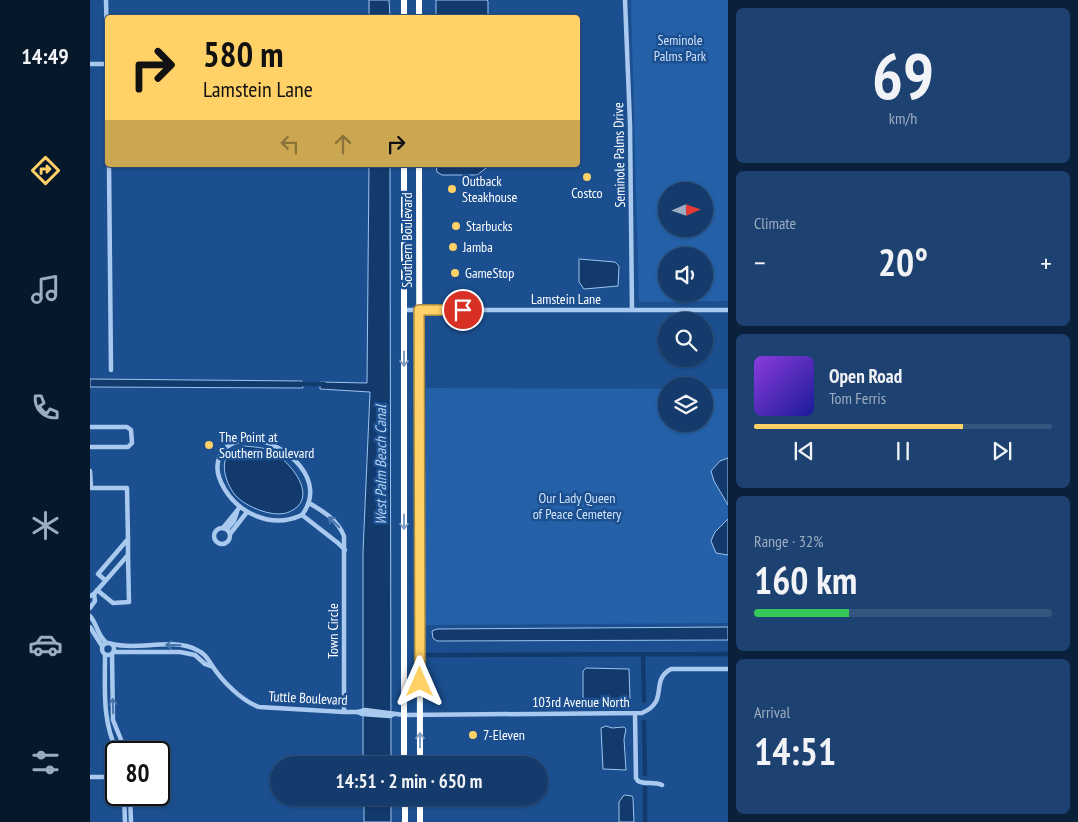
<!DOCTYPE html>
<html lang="en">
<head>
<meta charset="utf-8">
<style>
	body { margin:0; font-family:"PT Sans Narrow",sans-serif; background:#1d4271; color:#f1f3f6; height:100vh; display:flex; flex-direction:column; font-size:19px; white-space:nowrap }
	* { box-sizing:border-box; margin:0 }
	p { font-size:16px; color:#9dadc1 }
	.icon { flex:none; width:28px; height:28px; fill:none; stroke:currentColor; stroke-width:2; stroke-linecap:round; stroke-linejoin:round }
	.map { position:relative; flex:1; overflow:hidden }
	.panel { display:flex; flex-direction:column; gap:8px; padding:8px; background:#0b203b; width:350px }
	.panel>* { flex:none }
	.banner { position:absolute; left:15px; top:15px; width:475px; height:152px; border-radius:5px; box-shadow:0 1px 4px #0004,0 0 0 1px #33557e; background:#ffd166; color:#111; overflow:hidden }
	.needle { width:32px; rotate:88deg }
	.tools { position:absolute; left:568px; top:182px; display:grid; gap:10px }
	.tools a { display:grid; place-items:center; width:55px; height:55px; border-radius:50%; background:#143b6b; box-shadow:0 1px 4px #0004,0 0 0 1px #33557e; font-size:25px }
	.speed { position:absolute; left:15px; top:741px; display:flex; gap:10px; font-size:25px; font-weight:700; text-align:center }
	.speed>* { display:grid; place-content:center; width:65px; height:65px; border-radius:50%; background:#143b6b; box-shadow:0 1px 4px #0004,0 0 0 1px #33557e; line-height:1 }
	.speed .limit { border:2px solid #111; border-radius:8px; background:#fff; color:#111 }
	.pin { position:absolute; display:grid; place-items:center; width:42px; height:42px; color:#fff; margin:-21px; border:2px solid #fff; border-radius:50%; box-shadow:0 1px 5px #0007 }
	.me { position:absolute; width:55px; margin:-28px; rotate:0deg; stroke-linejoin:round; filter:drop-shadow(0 0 4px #0008) }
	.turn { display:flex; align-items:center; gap:18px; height:105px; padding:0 15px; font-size:22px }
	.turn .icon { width:65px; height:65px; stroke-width:2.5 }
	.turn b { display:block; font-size:35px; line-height:42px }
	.lanes { display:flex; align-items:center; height:48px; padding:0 15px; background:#0003; justify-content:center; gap:25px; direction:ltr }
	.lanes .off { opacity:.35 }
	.big { font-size:38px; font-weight:700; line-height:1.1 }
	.panel .tile { flex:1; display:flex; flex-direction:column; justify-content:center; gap:8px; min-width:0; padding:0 18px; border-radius:8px; background:#1d4271 }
	.panel .dial { align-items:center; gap:0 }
	.dial b { font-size:65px; line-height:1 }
	.song { display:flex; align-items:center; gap:15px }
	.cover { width:60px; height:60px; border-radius:8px; background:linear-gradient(135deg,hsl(270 70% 55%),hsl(240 70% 35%)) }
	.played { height:5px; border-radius:2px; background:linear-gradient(90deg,#ffd166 70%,#33557e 70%) }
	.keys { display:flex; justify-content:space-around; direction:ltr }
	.heat { display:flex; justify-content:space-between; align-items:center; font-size:28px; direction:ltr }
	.charge { height:8px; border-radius:4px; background:linear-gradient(90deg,#34c759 32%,#33557e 0) }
	.trip { position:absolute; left:180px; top:756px; width:278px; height:50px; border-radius:25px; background:#143b6b; box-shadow:0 1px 4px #0004,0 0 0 1px #33557e; font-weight:700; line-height:50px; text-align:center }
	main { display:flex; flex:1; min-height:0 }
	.dock { display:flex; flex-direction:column; width:90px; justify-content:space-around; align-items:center; background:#08182b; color:#9dadc1 }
	.dock .icon { width:35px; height:35px }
	.dock .on { color:#ffd166 }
	.dock b { font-size:22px; color:#f1f3f6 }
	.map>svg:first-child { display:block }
</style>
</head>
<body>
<main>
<nav class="dock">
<b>14:49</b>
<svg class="icon on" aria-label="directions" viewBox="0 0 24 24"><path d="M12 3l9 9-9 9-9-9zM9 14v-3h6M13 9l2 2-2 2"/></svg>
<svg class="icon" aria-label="music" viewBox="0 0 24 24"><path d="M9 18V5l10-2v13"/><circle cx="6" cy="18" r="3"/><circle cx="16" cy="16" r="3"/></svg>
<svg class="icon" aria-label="phone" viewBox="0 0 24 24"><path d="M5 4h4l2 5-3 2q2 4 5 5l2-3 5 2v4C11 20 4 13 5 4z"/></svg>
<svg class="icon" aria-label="climate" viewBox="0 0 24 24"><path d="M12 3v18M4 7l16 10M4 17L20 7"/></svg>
<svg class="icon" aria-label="car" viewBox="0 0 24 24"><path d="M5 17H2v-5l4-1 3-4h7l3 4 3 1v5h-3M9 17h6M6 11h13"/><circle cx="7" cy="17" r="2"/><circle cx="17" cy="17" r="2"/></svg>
<svg class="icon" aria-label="filters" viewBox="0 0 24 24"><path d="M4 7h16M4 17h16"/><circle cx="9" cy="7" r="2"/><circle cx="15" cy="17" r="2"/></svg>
</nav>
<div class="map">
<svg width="638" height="822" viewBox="0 0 638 822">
	<rect width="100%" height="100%" fill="#1b4f8f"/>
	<g fill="#2461a8" fill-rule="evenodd">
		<path d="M 541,0 L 638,0 L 638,301 L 549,302 ZM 576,191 L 614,191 L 614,229 L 576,229 ZM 576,256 L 614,256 L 614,294 L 576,294 Z"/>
		<path d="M 336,388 L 576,389 L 576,424 L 614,424 L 614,389 L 638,389 L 638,623 L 335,625 Z"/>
	</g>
	<g fill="#123a6d" stroke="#9cc4f0">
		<path d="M 279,0 L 299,0 L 300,17 L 279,17 Z"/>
		<path d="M 346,0 L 396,0 L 398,1 L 398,17 L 346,17 Z"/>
		<path d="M 279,165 L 300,165 L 301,765 L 273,765 L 273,552 L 280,392 L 230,389 L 230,382 L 277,383 Z"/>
		<path d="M 346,165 L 400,165 L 387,175 L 352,175 L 347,172 Z"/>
		<path d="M 489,259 L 525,262 L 529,266 L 528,286 L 494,289 L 489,282 Z"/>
		<path d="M 0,379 L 212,381 L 213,388 L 0,387 Z"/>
		<path d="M 153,446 C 163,447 175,447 183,452 C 200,462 228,495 203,510 C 202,510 198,513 196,513 C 181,517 157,507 146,496 C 137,486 129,464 139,453 C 143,449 148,448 153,446 Z"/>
		<path d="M 638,458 L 638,505 L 624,481 L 621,471 L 630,461 Z"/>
		<path d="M 638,519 L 638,555 L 626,553 L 621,541 L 625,532 Z"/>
		<path d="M 638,627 L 638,640 L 347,641 L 343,638 L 342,631 L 347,629 Z"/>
		<path d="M 496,668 L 539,669 L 540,699 L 526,700 L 495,699 L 493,697 L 493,671 Z"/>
		<path d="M 516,726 L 522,728 L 534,727 L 536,729 L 534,739 L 536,770 L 513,769 L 511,728 Z"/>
		<path d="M 534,795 L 542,796 L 543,798 L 544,822 L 529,822 L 529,802 Z"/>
		<rect x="274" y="798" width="27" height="24"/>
	</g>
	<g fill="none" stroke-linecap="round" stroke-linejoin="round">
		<g stroke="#123a6d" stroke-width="4.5">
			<path d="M 207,384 L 234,384"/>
			<path d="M 553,654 L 554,701"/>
			<path d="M 338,655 L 638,654"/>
			<path d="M 554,722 L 555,774"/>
			<path d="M 555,788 L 555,822"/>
		</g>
		<g stroke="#a9c9ee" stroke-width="4.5">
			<path d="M 16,0 L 18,96"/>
			<path d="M 535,0 L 540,124 L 542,310"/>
			<path d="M 0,64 L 17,64"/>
			<path d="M 19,165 L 21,370"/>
			<path d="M 314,310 L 638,310"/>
			<path d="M 0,427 L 37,427 L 41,430 L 42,443 L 38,447 L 0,447"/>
			<path d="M 164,439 C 197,445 238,480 212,515 C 148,545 86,442 164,439 Z"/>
			<path d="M 0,471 L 1,488 L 37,488 L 38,539"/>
			<path d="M 219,503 C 234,512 247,519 254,536 L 254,712"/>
			<path d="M 212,515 L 248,543 L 255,550"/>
			<path d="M 133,528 L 150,507"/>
			<circle cx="132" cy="536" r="8"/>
			<path d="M 137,529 L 144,521 L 147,512"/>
			<path d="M 140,534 L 157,512"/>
			<path d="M 7,590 L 23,603 L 39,602 L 38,555"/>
			<path d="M 0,596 L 4,594 L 38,555 L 38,539 L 8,574 L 15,580"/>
			<path d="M 0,608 L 5,601 L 4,594"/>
			<path d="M 0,616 C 8,625 7,636 17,643"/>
			<path d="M 0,627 L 12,646"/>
			<circle cx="18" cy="649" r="6"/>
			<path d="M 22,644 C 49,651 81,637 107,650 C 116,654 118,660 123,667 C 133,682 152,701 169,707 L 254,712 L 268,712 L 275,710 L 314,715 L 552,713 C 580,701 559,681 581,669 L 638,669"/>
			<path d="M 23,652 L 90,652 L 105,655 L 115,664 L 123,667"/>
			<path d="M 22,654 L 23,720 L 36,752"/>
			<path d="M 15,655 C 15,691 12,719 27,752"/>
			<path d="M 268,712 L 272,714 L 300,716 L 304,714"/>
			<path d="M 545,714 L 546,778 L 548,781 C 555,785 564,781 572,785"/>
			<path d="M 0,777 L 26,777"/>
			<path d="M 34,795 L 35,822"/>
			<path d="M 40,795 L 41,822"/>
		</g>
		<g stroke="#fff" stroke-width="6">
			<path d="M 314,0 L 314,18"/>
			<path d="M 329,0 L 329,18"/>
			<path d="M 314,165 L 314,765"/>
			<path d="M 329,165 L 330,765"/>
			<path d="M 315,798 L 315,822"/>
			<path d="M 330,798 L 330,822"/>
		</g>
	</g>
	<defs><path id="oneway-shaft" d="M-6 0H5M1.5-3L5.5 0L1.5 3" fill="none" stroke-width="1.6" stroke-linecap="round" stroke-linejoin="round" transform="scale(1.25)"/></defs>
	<g stroke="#829ec1">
		<use href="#oneway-shaft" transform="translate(314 359) rotate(90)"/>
		<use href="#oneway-shaft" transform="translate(314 522) rotate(90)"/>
		<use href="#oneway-shaft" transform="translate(330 740) rotate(-90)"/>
	</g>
	<g stroke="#4674ac">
		<use href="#oneway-shaft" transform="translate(244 522) rotate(-135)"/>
		<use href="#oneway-shaft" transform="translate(83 645) rotate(-178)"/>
		<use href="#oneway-shaft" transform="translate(23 706) rotate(-92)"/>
	</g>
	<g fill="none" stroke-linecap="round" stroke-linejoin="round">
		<defs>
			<path id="route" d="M 330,682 L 329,310 L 373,310"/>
		</defs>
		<use href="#route" stroke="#a68842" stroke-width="12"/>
		<use href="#route" stroke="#ffd166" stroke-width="9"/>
	</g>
	<g fill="#ffd166" stroke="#1b4f8f" stroke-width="2">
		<circle cx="497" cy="177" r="5"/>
		<circle cx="362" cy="189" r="5"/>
		<circle cx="366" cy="226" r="5"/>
		<circle cx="363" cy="247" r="5"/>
		<circle cx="365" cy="273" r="5"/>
		<circle cx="119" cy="445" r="5"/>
		<circle cx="383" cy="735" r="5"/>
	</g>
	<g text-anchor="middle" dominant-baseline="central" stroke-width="5" stroke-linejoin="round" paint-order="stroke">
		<g font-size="14" fill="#cfe3fa" stroke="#1b4f8f">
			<text x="590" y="40">Seminole<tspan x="590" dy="16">Palms Park</tspan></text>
			<text x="487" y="498">Our Lady Queen<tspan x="487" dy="16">of Peace Cemetery</tspan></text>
		</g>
		<g font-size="14" fill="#fff" stroke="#1b4f8f">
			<text transform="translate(529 155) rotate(-91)">Seminole Palms Drive</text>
			<text transform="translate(317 240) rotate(-90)">Southern Boulevard</text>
			<text x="476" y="299">Lamstein Lane</text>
			<text transform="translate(243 631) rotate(-90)">Town Circle</text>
			<text transform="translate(218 698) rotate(3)">Tuttle Boulevard</text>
			<text x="491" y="702">103rd Avenue North</text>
		</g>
		<g font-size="14" fill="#fff" stroke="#1b4f8f" text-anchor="start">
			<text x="372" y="181">Outback<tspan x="372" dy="16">Steakhouse</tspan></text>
			<text x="497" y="193" text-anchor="middle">Costco</text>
			<text x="376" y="226">Starbucks</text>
			<text x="373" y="247">Jamba</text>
			<text x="375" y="273">GameStop</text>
			<text x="129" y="437">The Point at<tspan x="129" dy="16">Southern Boulevard</tspan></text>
			<text x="393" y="735">7-Eleven</text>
		</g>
		<g font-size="15" font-style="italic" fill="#b5d3f5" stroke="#1b4f8f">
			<text transform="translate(290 465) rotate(-90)">West Palm Beach Canal</text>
		</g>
	</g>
</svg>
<div class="tools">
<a><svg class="needle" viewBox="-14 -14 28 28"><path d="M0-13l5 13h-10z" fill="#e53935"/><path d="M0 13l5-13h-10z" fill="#9dadc1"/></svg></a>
<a><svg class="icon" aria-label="sound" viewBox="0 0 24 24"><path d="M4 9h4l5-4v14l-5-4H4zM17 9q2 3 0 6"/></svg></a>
<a><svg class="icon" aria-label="search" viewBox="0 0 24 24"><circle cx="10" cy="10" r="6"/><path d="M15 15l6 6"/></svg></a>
<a><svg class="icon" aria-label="layers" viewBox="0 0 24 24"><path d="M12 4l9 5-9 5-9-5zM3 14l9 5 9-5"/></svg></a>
</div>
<div class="speed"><div class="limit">80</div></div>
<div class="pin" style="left:373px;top:310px;background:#d93025"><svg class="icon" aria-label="arrive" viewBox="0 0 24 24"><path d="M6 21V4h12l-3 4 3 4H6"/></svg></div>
<svg class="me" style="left:330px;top:682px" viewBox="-20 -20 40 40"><path d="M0-17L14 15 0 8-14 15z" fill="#ffd166" stroke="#fff" stroke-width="4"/></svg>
<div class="trip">14:51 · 2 min · 650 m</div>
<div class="banner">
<div class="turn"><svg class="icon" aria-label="right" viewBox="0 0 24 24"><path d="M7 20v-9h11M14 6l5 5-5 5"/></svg><div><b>580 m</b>Lamstein Lane</div></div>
<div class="lanes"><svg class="icon off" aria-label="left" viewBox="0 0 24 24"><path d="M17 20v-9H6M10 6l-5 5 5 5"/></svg><svg class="icon off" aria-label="ahead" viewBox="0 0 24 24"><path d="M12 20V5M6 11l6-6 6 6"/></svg><svg class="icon" aria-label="right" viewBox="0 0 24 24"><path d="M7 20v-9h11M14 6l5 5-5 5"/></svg></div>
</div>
</div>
<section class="panel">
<div class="tile dial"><b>69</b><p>km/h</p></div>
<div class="tile"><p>Climate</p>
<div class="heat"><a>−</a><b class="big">20°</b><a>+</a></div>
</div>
<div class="tile">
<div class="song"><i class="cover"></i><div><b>Open Road</b><p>Tom Ferris</p></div></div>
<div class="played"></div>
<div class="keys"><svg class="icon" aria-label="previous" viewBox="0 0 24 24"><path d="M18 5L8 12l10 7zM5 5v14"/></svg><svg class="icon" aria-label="pause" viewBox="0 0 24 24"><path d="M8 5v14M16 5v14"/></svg><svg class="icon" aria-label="next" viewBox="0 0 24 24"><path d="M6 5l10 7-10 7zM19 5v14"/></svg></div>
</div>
<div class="tile"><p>Range · 32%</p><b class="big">160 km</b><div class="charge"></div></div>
<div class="tile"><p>Arrival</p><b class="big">14:51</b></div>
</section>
</main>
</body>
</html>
